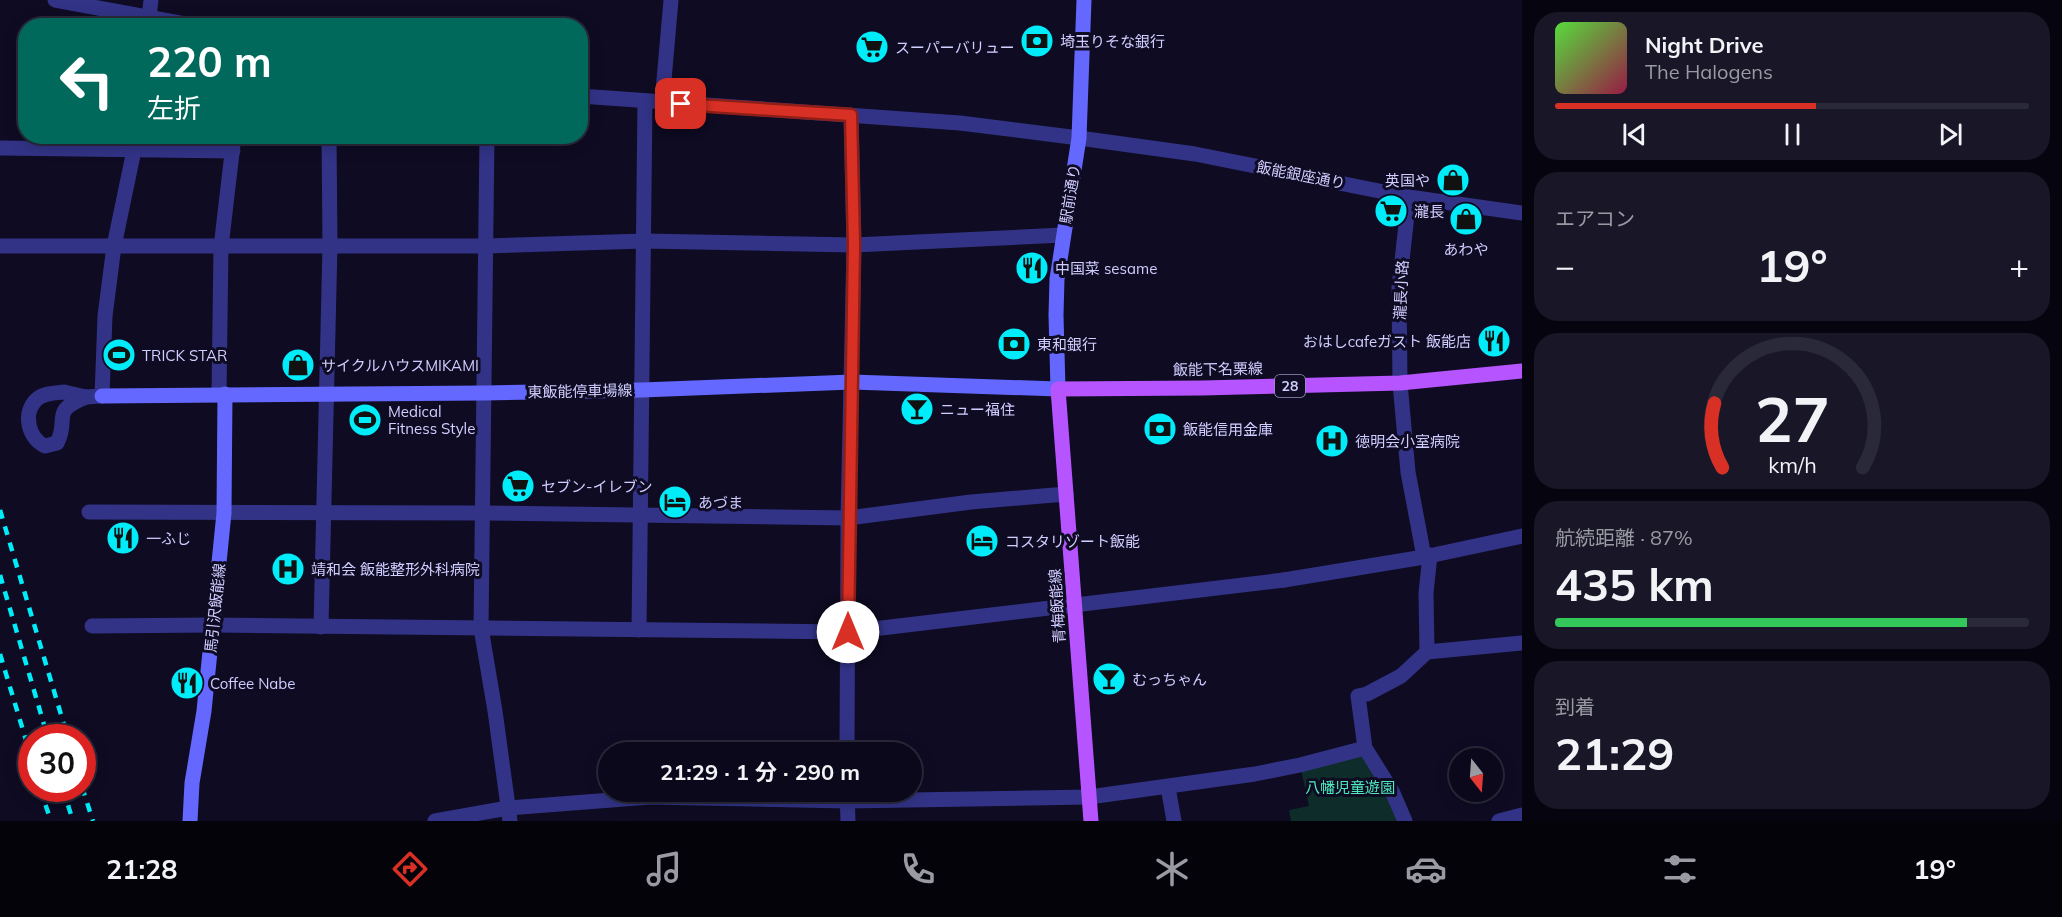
<!DOCTYPE html>
<html lang="ja">
<head>
<meta charset="utf-8">
<style>
	body { margin:0; font-family:Mulish,"Noto Sans JP",sans-serif; background:#181627; color:#f1f3f6; height:100vh; display:flex; flex-direction:column; font-size:22px; white-space:nowrap }
	* { box-sizing:border-box; margin:0 }
	p { font-size:20px; color:#999aa2 }
	.icon { flex:none; width:33px; height:33px; fill:none; stroke:currentColor; stroke-width:2; stroke-linecap:round; stroke-linejoin:round }
	.map { position:relative; flex:1; overflow:hidden }
	.side { display:flex; flex-direction:column; gap:12px; padding:12px; background:#06040e; width:540px }
	.side>* { flex:none }
	.hud { position:absolute; left:18px; top:18px; width:570px; height:126px; border-radius:24px; box-shadow:0 3px 15px #0003,0 0 0 2px #2a2939; background:#00695c; color:#fff; overflow:hidden }
	.needle { width:39px; rotate:163deg }
	.buttons { position:absolute; left:1449px; top:748px; display:grid; gap:12px }
	.buttons a { display:grid; place-items:center; width:54px; height:54px; border-radius:50%; background:#0a081a; box-shadow:0 3px 15px #0003,0 0 0 2px #2a2939; font-size:30px }
	.speed { position:absolute; left:18px; top:724px; display:flex; gap:12px; font-size:30px; font-weight:700; text-align:center }
	.speed>* { display:grid; place-content:center; width:78px; height:78px; border-radius:50%; background:#0a081a; box-shadow:0 3px 15px #0003,0 0 0 2px #2a2939; line-height:1 }
	.speed .limit { border:9px solid #d22; background:#fff; color:#111 }
	.pin { position:absolute; display:grid; place-items:center; width:51px; height:51px; color:#fff; margin:-26px; border-radius:12px; box-shadow:0 3px 9px #0006 }
	.me { position:absolute; width:66px; margin:-33px; rotate:0deg; stroke-linejoin:round; filter:drop-shadow(0 0 4px #0008) }
	.turn { display:flex; align-items:center; gap:21px; height:126px; padding:0 30px; font-size:27px }
	.turn .icon { width:78px; height:78px; stroke-width:2.5 }
	.turn b { display:block; font-size:42px; line-height:51px }
	.big { font-size:45px; font-weight:700; line-height:1.1 }
	.side .card { flex:1; display:flex; flex-direction:column; justify-content:center; gap:9px; min-width:0; padding:0 21px; border-radius:24px; background:#181627 }
	.side .dial { align-items:center; gap:0 }
	.dial svg { height:156px; overflow:visible; fill:none; stroke:#2a2939; stroke-width:7; stroke-linecap:round; text-anchor:middle }
	.dial text { fill:#f1f3f6; stroke:none }
	.song { display:flex; align-items:center; gap:18px }
	.cover { width:72px; height:72px; border-radius:9px; background:linear-gradient(135deg,hsl(110 70% 55%),hsl(340 70% 35%)) }
	.played { height:6px; border-radius:3px; background:linear-gradient(90deg,#d93025 55%,#2a2939 55%) }
	.keys { display:flex; justify-content:space-around; direction:ltr }
	.heat { display:flex; justify-content:space-between; align-items:center; font-size:33px; direction:ltr }
	.charge { height:9px; border-radius:4px; background:linear-gradient(90deg,#34c759 87%,#2a2939 0) }
	.trip { position:absolute; left:598px; top:742px; width:324px; height:60px; border-radius:30px; background:#0a081a; box-shadow:0 3px 15px #0003,0 0 0 2px #2a2939; font-weight:700; line-height:60px; text-align:center }
	.dock { display:flex; height:96px; justify-content:space-around; align-items:center; background:#04030a; color:#999aa2 }
	.dock .icon { width:42px; height:42px }
	.dock .current { color:#d93025 }
	.dock b { font-size:27px; color:#f1f3f6 }
	main { display:flex; flex:1; min-height:0 }
	.map>svg:first-child { display:block }
</style>
</head>
<body>
<main>
<div class="map">
<svg width="1522" height="821" viewBox="0 0 1522 821">
	<rect width="100%" height="100%" fill="#0e0b23"/>
	<path fill="#0e2d2a" d="M 1365,748 L 1405,821 L 1291,821 L 1289,810 L 1309,806 L 1300,765 Z"/>
	<g fill="none" stroke-linecap="round" stroke-linejoin="round">
		<g stroke="#323386" stroke-width="15">
			<path d="M 148,26 L 151,0"/>
			<path d="M 662,103 L 671,0"/>
			<path d="M 487,136 L 481,628 L 495,711 L 510,821"/>
			<path d="M 1079,138 L 1195,154 L 1409,197 L 1522,213"/>
			<path d="M 0,148 L 233,151"/>
			<path d="M 1409,197 L 1399,288 L 1400,383 L 1408,472 L 1424,557"/>
			<path d="M 0,246 L 487,246 L 644,241 L 854,245 L 1063,235"/>
			<path d="M 64,392 L 86,397 C 49,412 70,418 57,443 L 45,446 C 29,439 22,414 36,400 C 43,393 54,393 64,392 Z"/>
			<path d="M 219,394 L 221,247 L 234,136"/>
			<path d="M 102,396 L 105,316 L 114,246 L 137,136"/>
			<path d="M 89,512 L 483,513 L 848,518 L 971,502 L 1066,494"/>
			<path d="M 1284,580 L 1424,557 L 1522,536"/>
			<path d="M 321,627 L 330,245 L 329,136"/>
			<path d="M 639,630 L 645,102"/>
			<path d="M 1427,652 L 1426,593 L 1430,555"/>
			<path d="M 847,753 L 848,518 L 854,245 L 851,115"/>
			<path d="M 1168,787 L 1174,821"/>
			<path d="M 847,792 L 848,821"/>
			<path d="M 435,821 L 508,808 L 650,797 L 847,801 L 1089,797 L 1255,774 L 1300,765 L 1365,748"/>
			<path d="M 1405,821 L 1392,791 L 1365,748 L 1358,696 L 1367,694 L 1401,676 L 1427,652 L 1522,643"/>
			<path d="M 1499,821 L 1522,815"/>
		</g>
		<g stroke="#323386" stroke-width="15">
			<path d="M 55,0 L 196,26"/>
			<path d="M 580,96 L 960,123 L 1079,138"/>
			<path d="M 86,397 L 102,396"/>
			<path d="M 92,626 L 213,625 L 848,632 L 1284,580"/>
		</g>
		<g stroke="#6468ff" stroke-width="15">
			<path d="M 102,396 L 484,393 L 642,390 L 852,382 L 1058,389 L 1056,315 L 1057,279 L 1079,138 L 1084,0"/>
			<path d="M 190,821 L 192,783 L 204,711 L 224,513 L 225,394"/>
		</g>
		<path stroke="#b654ff" stroke-width="15" d="M 1091,821 L 1058,389 L 1202,388 L 1400,383 L 1522,371"/>
		<g stroke="#00ecf8" stroke-width="4.5" stroke-dasharray="9 8" stroke-linecap="butt">
			<path d="M 0,510 L 68,738"/>
			<path d="M 0,575 L 48,738"/>
			<path d="M 0,654 L 32,760"/>
			<path d="M 82,787 L 93,821"/>
			<path d="M 40,789 L 51,821"/>
			<path d="M 63,789 L 73,821"/>
		</g>
	</g>
	<g fill="none" stroke-linecap="round" stroke-linejoin="round">
		<defs>
			<path id="route" d="M 681,104 L 851,115 L 854,245 L 848,632"/>
		</defs>
		<use href="#route" stroke="#8d1f18" stroke-width="15"/>
		<use href="#route" stroke="#d93025" stroke-width="10"/>
	</g>
	<defs>
		<symbol id="bank-disc" viewBox="-11 -11 22 22"><circle r="9.5" fill="#00ecf8" stroke="#0e0b23"/><path d="M-6-4H6V4H-6ZM0-2.3a2.3 2.3 0 1 0 0 4.6a2.3 2.3 0 1 0 0-4.6Z" fill="#111"/></symbol>
		<symbol id="supermarket-disc" viewBox="-11 -11 22 22"><circle r="9.5" fill="#00ecf8" stroke="#0e0b23"/><path d="M-6-5.5h2.5l.6 2H6L4.5 2H-2.5L-4.4-4H-6ZM-1.5 3.2a1.3 1.3 0 1 0 .1 0ZM3 3.2a1.3 1.3 0 1 0 .1 0Z" fill="#111"/></symbol>
		<symbol id="shop-disc" viewBox="-11 -11 22 22"><circle r="9.5" fill="#00ecf8" stroke="#0e0b23"/><path d="M-5-2.5h2.3a2.7 3.5 0 0 1 5.4 0H5L5.5 6h-11ZM-1.5-2.5h3a1.5 2.3 0 0 0-3 0Z" fill="#111"/></symbol>
		<symbol id="restaurant-disc" viewBox="-11 -11 22 22"><circle r="9.5" fill="#00ecf8" stroke="#0e0b23"/><path d="M-5-6h1v4h1v-4h1v4h1v-4h1v5L-1.5 .5V6h-2V.5L-5-1ZM5-6V6H3V1.5H1.5Q1.5-4 5-6Z" fill="#111"/></symbol>
		<symbol id="stadium-disc" viewBox="-11 -11 22 22"><circle r="9.5" fill="#00ecf8" stroke="#0e0b23"/><path d="M0-5a6.5 5 0 1 0 0 10a6.5 5 0 1 0 0-10ZM-3.5-1.8h7v3.6h-7Z" fill="#111"/></symbol>
		<symbol id="bar-disc" viewBox="-11 -11 22 22"><circle r="9.5" fill="#00ecf8" stroke="#0e0b23"/><path d="M-6-5H6L.8 .8V4.5H3.5V6h-7V4.5H-.8V.8Z" fill="#111"/></symbol>
		<symbol id="hospital-disc" viewBox="-11 -11 22 22"><circle r="9.5" fill="#00ecf8" stroke="#0e0b23"/><path d="M-5-5h3v3.5h4V-5h3V5h-3V1.5h-4V5h-3Z" fill="#111"/></symbol>
		<symbol id="hotel-disc" viewBox="-11 -11 22 22"><circle r="9.5" fill="#00ecf8" stroke="#0e0b23"/><path d="M-6-4.5h1.5V1H6V5H4.5V3h-9V5H-6ZM-4 0a1.8 1.8 0 1 1 3.6 0ZM.5 0V-2.5h3Q6-2.5 6 0Z" fill="#111"/></symbol>
	</defs>
	<g fill-rule="evenodd">
		<use href="#bank-disc" x="1018" y="22" width="38" height="38"/>
		<use href="#supermarket-disc" x="853" y="28" width="38" height="38"/>
		<use href="#shop-disc" x="1434" y="161" width="38" height="38"/>
		<use href="#supermarket-disc" x="1372" y="192" width="38" height="38"/>
		<use href="#shop-disc" x="1447" y="200" width="38" height="38"/>
		<use href="#restaurant-disc" x="1013" y="249" width="38" height="38"/>
		<use href="#restaurant-disc" x="1475" y="322" width="38" height="38"/>
		<use href="#bank-disc" x="995" y="325" width="38" height="38"/>
		<use href="#stadium-disc" x="100" y="336" width="38" height="38"/>
		<use href="#shop-disc" x="279" y="346" width="38" height="38"/>
		<use href="#bar-disc" x="898" y="390" width="38" height="38"/>
		<use href="#stadium-disc" x="346" y="401" width="38" height="38"/>
		<use href="#bank-disc" x="1141" y="410" width="38" height="38"/>
		<use href="#hospital-disc" x="1313" y="422" width="38" height="38"/>
		<use href="#supermarket-disc" x="499" y="467" width="38" height="38"/>
		<use href="#hotel-disc" x="656" y="483" width="38" height="38"/>
		<use href="#restaurant-disc" x="104" y="519" width="38" height="38"/>
		<use href="#hotel-disc" x="963" y="522" width="38" height="38"/>
		<use href="#hospital-disc" x="269" y="550" width="38" height="38"/>
		<use href="#bar-disc" x="1090" y="660" width="38" height="38"/>
		<use href="#restaurant-disc" x="168" y="664" width="38" height="38"/>
	</g>
	<g text-anchor="middle" dominant-baseline="central" stroke-width="6" stroke-linejoin="round" paint-order="stroke">
		<rect fill="#0e0b23" stroke="#9693bd" stroke-width="1.5" x="1275" y="375" width="30" height="22" rx="4.5"/>
		<g font-size="14" font-weight="bold" fill="#d0cdff">
			<text x="1290" y="386">28</text>
		</g>
		<g font-size="15" fill="#d0cdff" stroke="#0e0b23" text-anchor="start">
			<text x="1060" y="41">埼玉りそな銀行</text>
			<text x="895" y="47">スーパーバリュー</text>
			<text x="1430" y="180" text-anchor="end">英国や</text>
			<text x="1414" y="211">瀧長</text>
			<text x="1466" y="249" text-anchor="middle">あわや</text>
			<text x="1055" y="268">中国菜 sesame</text>
			<text x="1471" y="341" text-anchor="end">おはしcafeガスト 飯能店</text>
			<text x="1037" y="344">東和銀行</text>
			<text x="142" y="355">TRICK STAR</text>
			<text x="321" y="365">サイクルハウスMIKAMI</text>
			<text x="940" y="409">ニュー福住</text>
			<text x="388" y="411">Medical<tspan x="388" dy="17">Fitness Style</tspan></text>
			<text x="1183" y="429">飯能信用金庫</text>
			<text x="1355" y="441">徳明会小室病院</text>
			<text x="541" y="486">セブン-イレブン</text>
			<text x="698" y="502">あづま</text>
			<text x="146" y="538">一ふじ</text>
			<text x="1005" y="541">コスタリゾート飯能</text>
			<text x="311" y="569">靖和会 飯能整形外科病院</text>
			<text x="1132" y="679">むっちゃん</text>
			<text x="210" y="683">Coffee Nabe</text>
		</g>
		<g font-size="15" fill="#d0cdff" stroke="#0e0b23">
			<text transform="translate(1301 175) rotate(11)">飯能銀座通り</text>
			<text transform="translate(1070 194) rotate(-81)">駅前通り</text>
			<text transform="translate(1401 290) rotate(-87)">瀧長小路</text>
			<text transform="translate(1218 369) rotate(-1)">飯能下名栗線</text>
			<text transform="translate(580 391) rotate(-1)">東飯能停車場線</text>
			<text transform="translate(1057 606) rotate(-94)">青梅飯能線</text>
			<text transform="translate(215 608) rotate(-84)">馬引沢飯能線</text>
		</g>
		<g font-size="15" fill="#4eeabb" stroke="#0e0b23">
			<text x="1350" y="787">八幡児童遊園</text>
		</g>
	</g>
</svg>
<div class="buttons">
<a><svg class="needle" viewBox="-14 -14 28 28"><path d="M0-13l5 13h-10z" fill="#e53935"/><path d="M0 13l5-13h-10z" fill="#999aa2"/></svg></a>
</div>
<div class="speed"><div class="limit">30</div></div>
<div class="pin" style="left:681px;top:104px;background:#d93025"><svg class="icon" aria-label="arrive" viewBox="0 0 24 24"><path d="M6 21V4h12l-3 4 3 4H6"/></svg></div>
<svg class="me" style="left:848px;top:632px" viewBox="-20 -20 40 40"><circle r="19" fill="#fff"/><path d="M0-13L10 11 0 6-10 11z" fill="#d93025"/></svg>
<div class="trip">21:29 · 1 分 · 290 m</div>
<div class="hud">
<div class="turn"><svg class="icon" aria-label="left" viewBox="0 0 24 24"><path d="M17 20v-9H6M10 6l-5 5 5 5"/></svg><div><b>220 m</b>左折</div></div>
</div>
</div>
<section class="side">
<div class="card">
<div class="song"><i class="cover"></i><div><b>Night Drive</b><p>The Halogens</p></div></div>
<div class="played"></div>
<div class="keys"><svg class="icon" aria-label="previous" viewBox="0 0 24 24"><path d="M18 5L8 12l10 7zM5 5v14"/></svg><svg class="icon" aria-label="pause" viewBox="0 0 24 24"><path d="M8 5v14M16 5v14"/></svg><svg class="icon" aria-label="next" viewBox="0 0 24 24"><path d="M6 5l10 7-10 7zM19 5v14"/></svg></div>
</div>
<div class="card"><p>エアコン</p>
<div class="heat"><a>−</a><b class="big">19°</b><a>+</a></div>
</div>
<div class="card dial"><svg viewBox="0 0 100 80">
<path d="M14 69A42 42 0 1 1 86 69"/>
<path d="M14 69A42 42 0 0 1 10 36" stroke="#d93025"/>
<text x="50" y="56" font-size="32" font-weight="700">27</text>
<text x="50" y="72" font-size="11">km/h</text>
</svg></div>
<div class="card"><p>航続距離 · 87%</p><b class="big">435 km</b><div class="charge"></div></div>
<div class="card"><p>到着</p><b class="big">21:29</b></div>
</section>
</main>
<nav class="dock">
<b>21:28</b>
<svg class="icon current" aria-label="directions" viewBox="0 0 24 24"><path d="M12 3l9 9-9 9-9-9zM9 14v-3h6M13 9l2 2-2 2"/></svg>
<svg class="icon" aria-label="music" viewBox="0 0 24 24"><path d="M9 18V5l10-2v13"/><circle cx="6" cy="18" r="3"/><circle cx="16" cy="16" r="3"/></svg>
<svg class="icon" aria-label="phone" viewBox="0 0 24 24"><path d="M5 4h4l2 5-3 2q2 4 5 5l2-3 5 2v4C11 20 4 13 5 4z"/></svg>
<svg class="icon" aria-label="climate" viewBox="0 0 24 24"><path d="M12 3v18M4 7l16 10M4 17L20 7"/></svg>
<svg class="icon" aria-label="car" viewBox="0 0 24 24"><path d="M5 17H2v-5l4-1 3-4h7l3 4 3 1v5h-3M9 17h6M6 11h13"/><circle cx="7" cy="17" r="2"/><circle cx="17" cy="17" r="2"/></svg>
<svg class="icon" aria-label="filters" viewBox="0 0 24 24"><path d="M4 7h16M4 17h16"/><circle cx="9" cy="7" r="2"/><circle cx="15" cy="17" r="2"/></svg>
<b>19°</b>
</nav>
</body>
</html>
